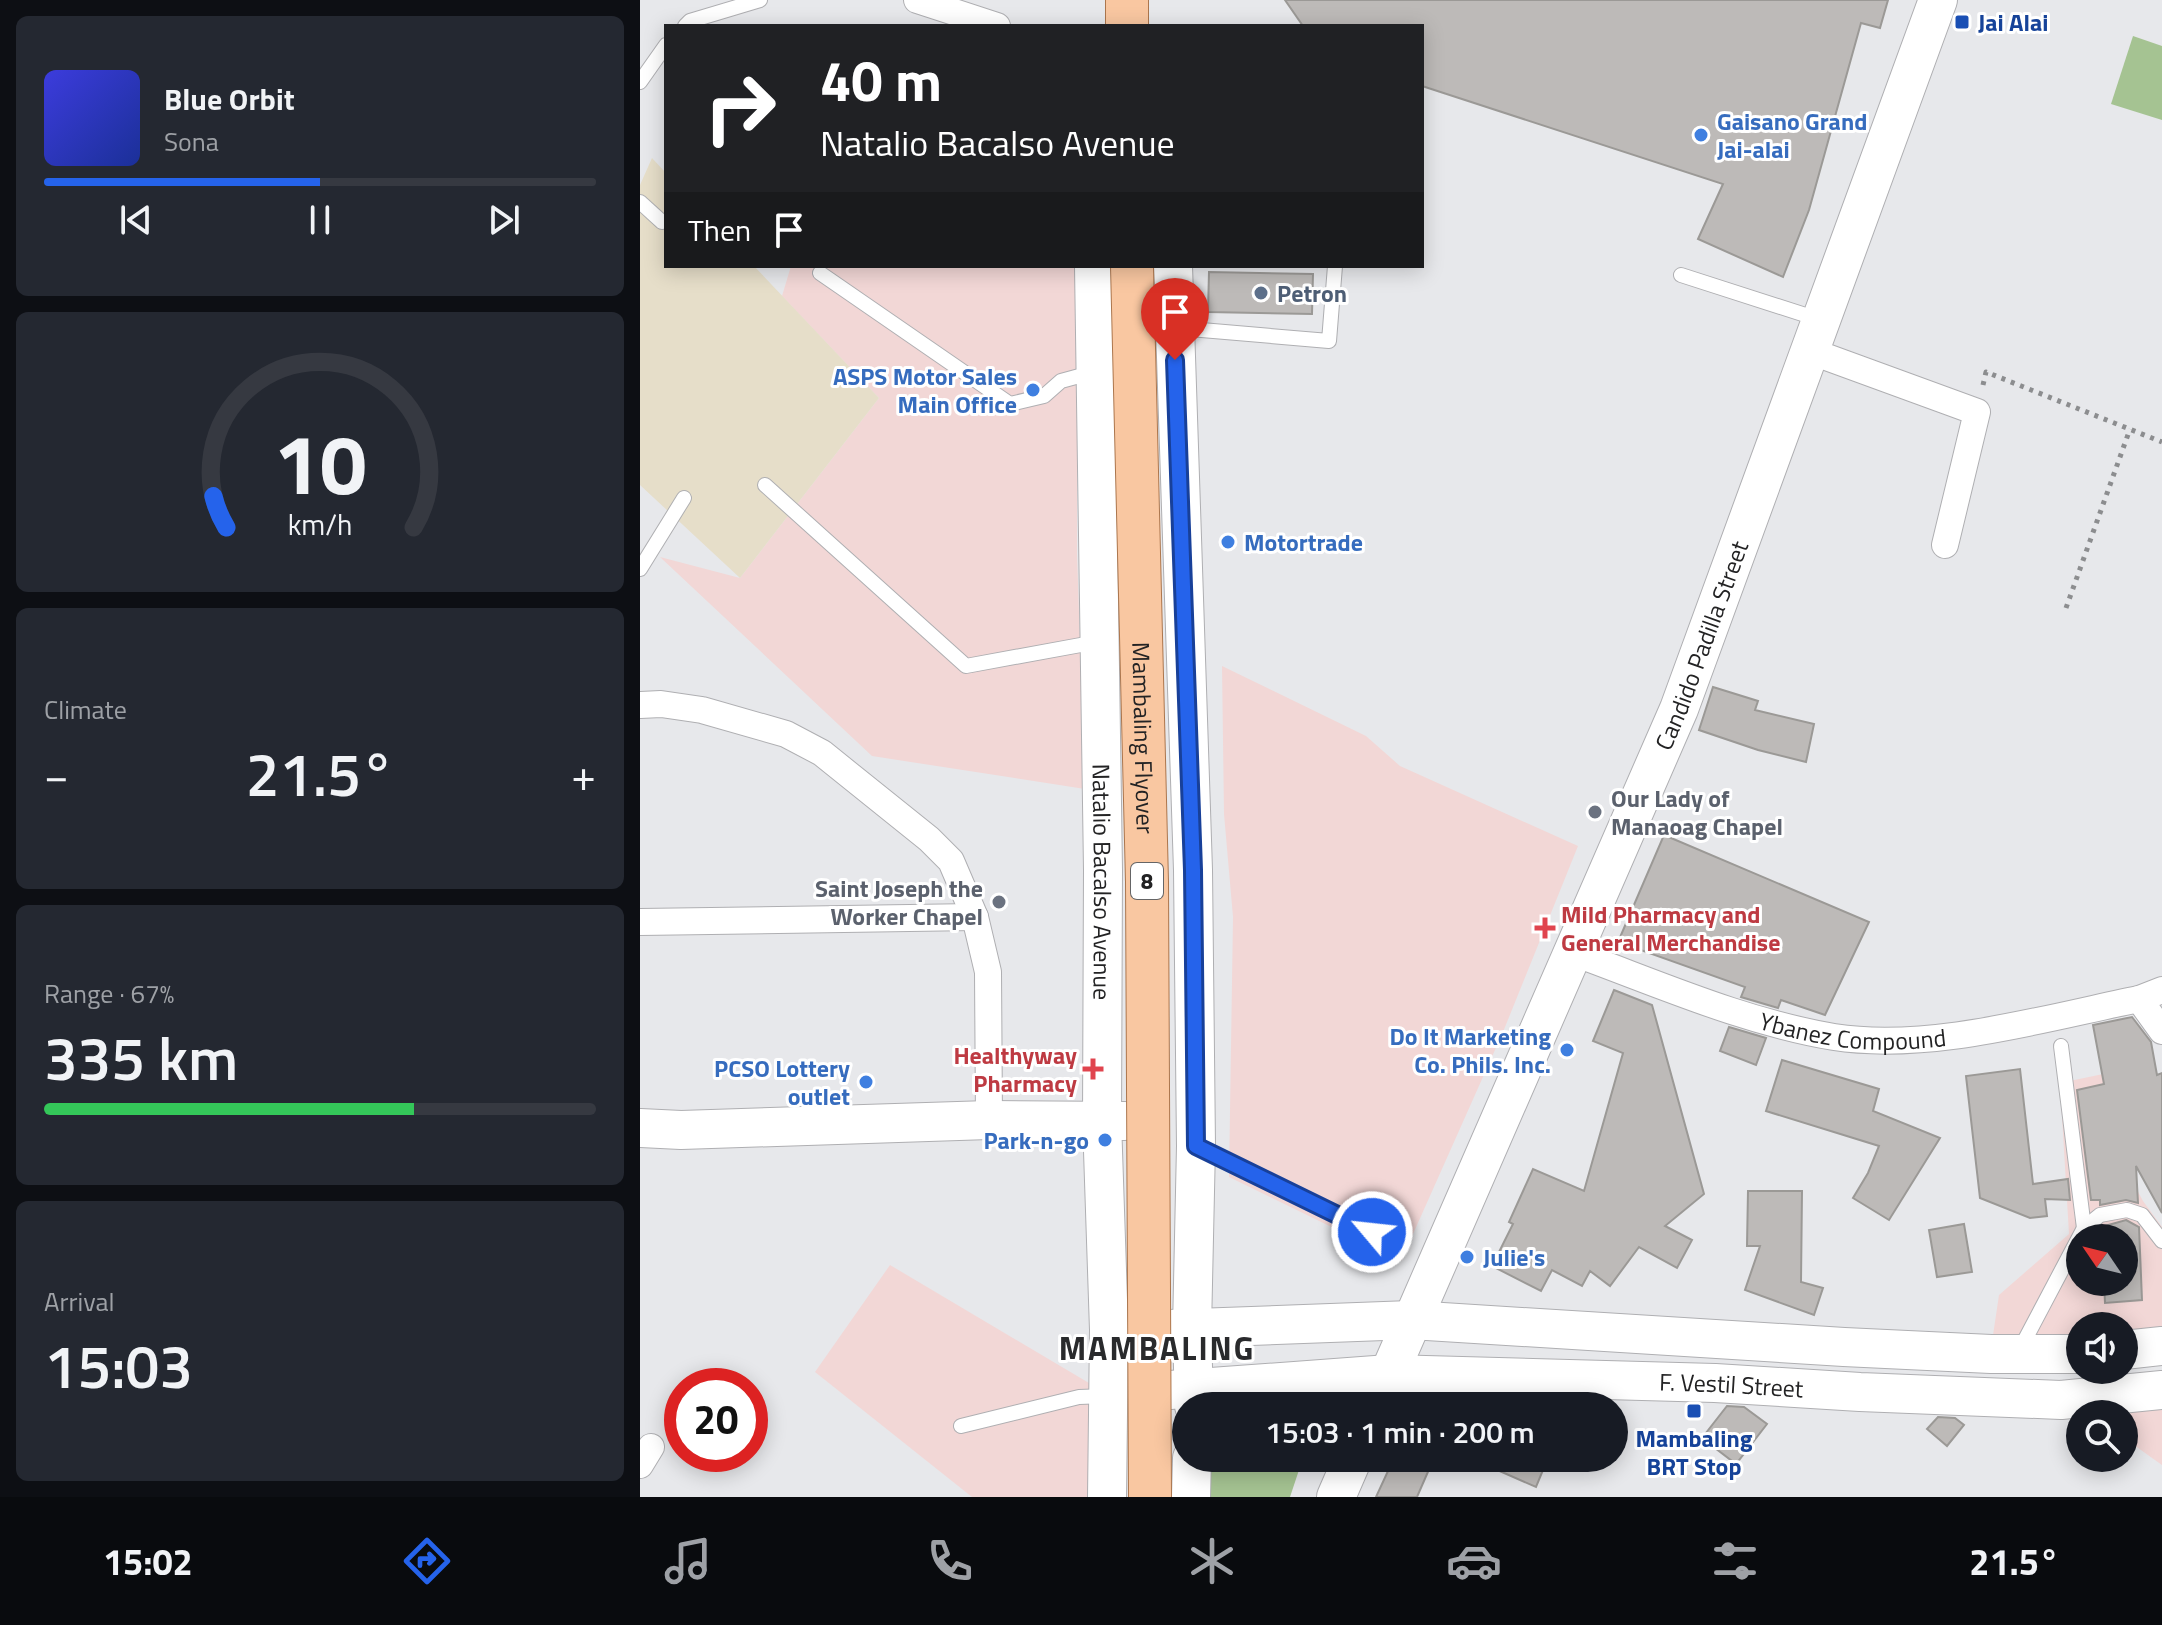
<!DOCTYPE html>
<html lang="en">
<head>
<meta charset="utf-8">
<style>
	body { margin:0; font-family:"Titillium Web",sans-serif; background:#242831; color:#f1f3f6; height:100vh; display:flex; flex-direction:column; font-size:30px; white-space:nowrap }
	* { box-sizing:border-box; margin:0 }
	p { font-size:26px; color:#9ea1a6 }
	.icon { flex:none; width:44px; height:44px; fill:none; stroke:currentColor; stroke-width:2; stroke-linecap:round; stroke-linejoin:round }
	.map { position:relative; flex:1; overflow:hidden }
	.drawer { display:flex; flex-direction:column; gap:16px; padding:16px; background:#0d0f14; width:640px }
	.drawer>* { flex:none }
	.guide { position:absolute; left:24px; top:24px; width:760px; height:244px; border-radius:0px; box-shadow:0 4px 20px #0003; background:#202124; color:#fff; overflow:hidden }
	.needle { width:52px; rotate:305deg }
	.controls { position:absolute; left:1426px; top:1224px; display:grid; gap:16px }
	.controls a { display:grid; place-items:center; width:72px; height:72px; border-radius:50%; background:#171b24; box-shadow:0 4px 20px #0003; font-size:40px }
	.speed { position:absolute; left:24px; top:1368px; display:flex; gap:16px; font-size:40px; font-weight:700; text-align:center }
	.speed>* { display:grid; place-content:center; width:104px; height:104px; border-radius:50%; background:#171b24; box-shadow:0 4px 20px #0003; line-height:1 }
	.speed .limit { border:12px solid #d22; background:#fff; color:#111 }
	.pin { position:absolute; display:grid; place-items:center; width:68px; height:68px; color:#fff; margin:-82px -34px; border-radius:50% 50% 50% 0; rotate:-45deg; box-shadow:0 0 8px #0007 }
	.pin .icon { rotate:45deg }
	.me { position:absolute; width:88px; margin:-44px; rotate:298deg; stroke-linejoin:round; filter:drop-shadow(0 0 6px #0008) }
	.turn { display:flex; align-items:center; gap:28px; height:168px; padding:0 24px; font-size:36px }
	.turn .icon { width:104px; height:104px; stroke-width:2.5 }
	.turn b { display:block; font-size:56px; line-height:68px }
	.then { display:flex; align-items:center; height:76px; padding:0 24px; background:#0003; gap:16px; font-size:30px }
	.big { font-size:60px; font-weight:600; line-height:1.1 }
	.drawer .tile { flex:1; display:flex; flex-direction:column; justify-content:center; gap:12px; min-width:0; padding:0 28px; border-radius:12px; background:#242831 }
	.drawer .dial { align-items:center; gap:0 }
	.dial svg { height:208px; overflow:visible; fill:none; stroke:#363941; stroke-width:7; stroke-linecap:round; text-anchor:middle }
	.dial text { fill:#f1f3f6; stroke:none }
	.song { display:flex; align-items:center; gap:24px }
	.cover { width:96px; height:96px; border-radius:12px; background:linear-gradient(135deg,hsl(240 70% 55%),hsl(230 70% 35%)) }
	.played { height:8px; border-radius:4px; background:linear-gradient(90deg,#2563eb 50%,#363941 50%) }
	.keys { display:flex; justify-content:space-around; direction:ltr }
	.heat { display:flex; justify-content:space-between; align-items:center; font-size:44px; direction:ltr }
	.charge { height:12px; border-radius:6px; background:linear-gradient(90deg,#34c759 67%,#363941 0) }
	.trip { position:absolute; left:532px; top:1392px; width:456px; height:80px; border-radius:40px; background:#171b24; box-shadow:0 4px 20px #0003; font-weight:600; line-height:80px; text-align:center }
	.menu { display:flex; height:128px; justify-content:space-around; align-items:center; background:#090b0e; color:#9ea1a6 }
	.menu .icon { width:56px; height:56px }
	.menu .current { color:#2563eb }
	.menu b { font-size:36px; color:#f1f3f6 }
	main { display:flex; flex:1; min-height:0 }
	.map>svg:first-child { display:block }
</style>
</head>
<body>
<main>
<section class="drawer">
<div class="tile">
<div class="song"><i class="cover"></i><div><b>Blue Orbit</b><p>Sona</p></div></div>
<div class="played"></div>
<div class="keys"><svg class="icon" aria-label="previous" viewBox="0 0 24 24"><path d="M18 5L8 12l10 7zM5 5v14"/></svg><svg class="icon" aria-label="pause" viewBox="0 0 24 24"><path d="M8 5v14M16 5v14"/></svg><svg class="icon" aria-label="next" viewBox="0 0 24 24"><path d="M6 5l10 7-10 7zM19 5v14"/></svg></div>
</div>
<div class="tile dial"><svg viewBox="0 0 100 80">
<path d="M14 69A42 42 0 1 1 86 69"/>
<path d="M14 69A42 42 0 0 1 9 57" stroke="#2563eb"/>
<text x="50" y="56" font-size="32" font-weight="700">10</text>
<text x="50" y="72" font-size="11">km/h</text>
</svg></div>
<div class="tile"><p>Climate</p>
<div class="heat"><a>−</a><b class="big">21.5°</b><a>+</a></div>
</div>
<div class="tile"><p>Range · 67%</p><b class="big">335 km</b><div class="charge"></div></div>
<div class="tile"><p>Arrival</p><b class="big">15:03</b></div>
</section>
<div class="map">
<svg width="1522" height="1497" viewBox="0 0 1522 1497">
	<rect width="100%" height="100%" fill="#e7e8eb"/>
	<g fill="#f2d7d6" fill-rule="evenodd">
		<path d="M 151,266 L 437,266 L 437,554 L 445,789 L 232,756 L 20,557 L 100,578 L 239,398 L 142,296 Z"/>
		<path d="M 582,666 L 726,736 L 760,766 L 938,846 L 863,1032 L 761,1261 L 589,1177 L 593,917 L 584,814 Z"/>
		<path d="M 1468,1073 L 1483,1164 L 1503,1201 L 1522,1227 L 1522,1328 L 1484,1332 L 1484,1326 L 1440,1326 L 1440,1336 L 1352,1342 L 1359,1295 L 1429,1234 L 1420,1083 ZM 1440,1238 L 1484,1238 L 1484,1282 L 1440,1282 Z"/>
		<path d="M 250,1265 L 449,1383 L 449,1497 L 332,1497 L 175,1372 Z"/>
		<path d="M 1522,1408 L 1522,1465 L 1484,1438 L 1484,1414 L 1452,1414 Z"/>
	</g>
	<path fill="#e6dec9" d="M 12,158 L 26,173 L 26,266 L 114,266 L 239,398 L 100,578 L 0,485 L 0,185 Z"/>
	<g fill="#a5c392">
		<path d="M 1493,36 L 1522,46 L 1522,120 L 1471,104 Z"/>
		<path d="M 570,1458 L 663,1458 L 650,1497 L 563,1497 Z"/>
	</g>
	<g fill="#bdbab8" stroke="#9b9996" stroke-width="2">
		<path d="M 645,0 L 1248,0 L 1240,28 L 1221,23 L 1169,210 L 1143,277 L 1058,239 L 1083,184 L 782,86 L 782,26 L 663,26 Z"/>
		<path d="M 569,272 L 673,274 L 672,314 L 568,312 Z"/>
		<path d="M 1073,687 L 1118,701 L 1115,710 L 1174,724 L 1166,762 L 1118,750 L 1059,730 Z"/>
		<path d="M 1024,835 L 1229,922 L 1185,1015 L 1141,1000 L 1138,1008 L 1101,997 L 1105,987 L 978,942 Z"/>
		<path d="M 974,990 L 1012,1005 L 1064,1194 L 1025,1226 L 1052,1240 L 1037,1268 L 999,1247 L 970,1286 L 950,1271 L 942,1286 L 912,1270 L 901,1291 L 852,1266 L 873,1224 L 869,1222 L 893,1169 L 944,1191 L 983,1053 L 953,1041 Z"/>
		<path d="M 1492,1017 L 1511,1042 L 1517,1075 L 1522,1073 L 1522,1213 L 1496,1166 L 1498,1203 L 1486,1200 L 1460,1205 L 1460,1200 L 1451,1200 L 1437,1090 L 1464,1084 L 1453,1025 Z"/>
		<path d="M 1089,1027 L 1126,1038 L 1116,1065 L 1080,1051 Z"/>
		<path d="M 1142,1060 L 1239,1089 L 1233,1111 L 1300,1138 L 1249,1220 L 1213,1198 L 1228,1173 L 1239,1146 L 1126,1111 Z"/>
		<path d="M 1380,1069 L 1393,1184 L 1428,1179 L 1430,1200 L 1405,1199 L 1407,1216 L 1390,1218 L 1340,1198 L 1326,1076 Z"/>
		<path d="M 1108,1191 L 1162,1191 L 1161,1282 L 1183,1288 L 1174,1315 L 1105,1290 L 1120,1246 L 1107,1246 Z"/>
		<path d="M 1486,1220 L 1499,1227 L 1502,1300 L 1465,1303 L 1464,1282 L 1484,1282 L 1484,1238 L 1462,1238 L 1461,1227 Z"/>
		<path d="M 1324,1224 L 1332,1272 L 1297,1277 L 1289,1230 Z"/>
		<path d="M 1087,1406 L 1104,1407 L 1127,1424 L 1096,1464 L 1062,1438 Z"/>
		<path d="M 1298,1417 L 1315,1418 L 1324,1425 L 1307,1446 L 1287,1429 Z"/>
		<path d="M 754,1458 L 794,1458 L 777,1497 L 736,1497 Z"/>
		<path d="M 830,1458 L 908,1458 L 896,1487 Z"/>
	</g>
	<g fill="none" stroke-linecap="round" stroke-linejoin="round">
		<defs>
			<g id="lane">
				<path d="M 45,26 L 50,21 L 120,0"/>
				<path d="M 0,82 L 26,45"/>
				<path d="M 0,202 L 22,222"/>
				<path d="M 180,273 L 370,404 L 404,396 L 421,381 L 454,372"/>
				<path d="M 1041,275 L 1181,320"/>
				<path d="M 538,328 L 689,341 L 695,266"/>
				<path d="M 125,485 L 326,666 L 457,642"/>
				<path d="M 0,569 L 44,498"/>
				<path d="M 1421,1046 L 1444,1228"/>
				<path d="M 558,1147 L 714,1222 L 751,1242"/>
				<path d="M 1379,1351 L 1444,1228 L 1460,1215 L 1487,1210 L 1502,1215 L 1522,1241"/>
				<path d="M 321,1426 L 439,1397 L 466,1396"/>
			</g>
			<g id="street">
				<path d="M 277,0 L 357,26"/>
				<path d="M 1170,351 L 1337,412 L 1305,545"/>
				<path d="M 0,705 L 21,704 L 62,710 L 146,734 L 182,753 L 289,839 L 311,861 L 335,917 L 348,972 L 349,1120"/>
				<path d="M 0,922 L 335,917"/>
				<path id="s1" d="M 934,953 C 1019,984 1104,1022 1194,1037 C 1290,1052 1405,1018 1499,999 L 1522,990"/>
				<path d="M 1499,999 L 1522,1031"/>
				<path d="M 0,1465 L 11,1447"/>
			</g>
			<g id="secondary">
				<path id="s2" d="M 454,266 L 463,870 L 462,1121 L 469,1330 L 467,1497"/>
				<path d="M 533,266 L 553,870 L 556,1146 L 552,1329 L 554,1406"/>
				<path d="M 0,1128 L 41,1130 L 349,1120 L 485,1121"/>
				<path d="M 528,1329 L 771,1320 L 1204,1347 L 1351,1354 L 1440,1354"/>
				<path d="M 1484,1350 L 1522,1346"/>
				<path id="s3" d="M 530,1390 L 749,1374 L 1075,1383 L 1220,1392 L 1421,1400 L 1522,1390"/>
				<path id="s4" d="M 735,1406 L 1039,709 L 1298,0"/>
				<path d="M 551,1497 L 552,1458"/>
				<path d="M 696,1497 L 713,1458"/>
			</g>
			<path id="primary" d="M 487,0 L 487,26"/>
		</defs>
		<use href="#lane" stroke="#afafb2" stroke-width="16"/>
		<use href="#street" stroke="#afafb2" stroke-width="28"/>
		<use href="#secondary" stroke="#afafb2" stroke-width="40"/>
		<use href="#primary" stroke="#ac764d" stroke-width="44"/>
		<g stroke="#8c8d8f" stroke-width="5" stroke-dasharray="4 6" stroke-linecap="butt">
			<path d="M 1343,385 L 1346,372 L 1522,442"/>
			<path d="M 1426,608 L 1490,429"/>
		</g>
		<use href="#lane" stroke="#fff" stroke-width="14"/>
		<use href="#street" stroke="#fff" stroke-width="26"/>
		<use href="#secondary" stroke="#fff" stroke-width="38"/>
		<use href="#primary" stroke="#f9c7a1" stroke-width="42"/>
		<defs>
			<g id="primary-bridge">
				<path id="s5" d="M 492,266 L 507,882 L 510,1497"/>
			</g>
		</defs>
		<use href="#primary-bridge" stroke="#ac764d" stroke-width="44" stroke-linecap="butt"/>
		<use href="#primary-bridge" stroke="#f9c7a1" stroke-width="42"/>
	</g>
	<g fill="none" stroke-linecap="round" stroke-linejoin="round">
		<defs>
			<path id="route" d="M 535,360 L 553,870 L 556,1146 L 732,1232"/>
		</defs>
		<use href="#route" stroke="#184099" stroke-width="20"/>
		<use href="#route" stroke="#2563eb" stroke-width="14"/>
	</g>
	<g fill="#1a4fb4" stroke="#fff" stroke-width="3">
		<rect x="1314" y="14" width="16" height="16" rx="4"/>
		<rect x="1046" y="1403" width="16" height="16" rx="4"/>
	</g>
	<g fill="#3f7fe0" stroke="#fff" stroke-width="3">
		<circle cx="1061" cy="135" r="8"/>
		<circle cx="393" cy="390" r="8"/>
		<circle cx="588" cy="542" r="8"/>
		<circle cx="927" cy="1050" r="8"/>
		<circle cx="226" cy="1082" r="8"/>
		<circle cx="465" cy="1140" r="8"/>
		<circle cx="827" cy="1257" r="8"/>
	</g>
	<circle fill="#5c6f8a" stroke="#fff" stroke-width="3" cx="621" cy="293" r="8"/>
	<g fill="#6b7280" stroke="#fff" stroke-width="3">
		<circle cx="955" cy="812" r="8"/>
		<circle cx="359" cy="902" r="8"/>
	</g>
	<g fill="#e0444e" stroke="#fff" stroke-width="3">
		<path d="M901 916h8v8h8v8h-8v8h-8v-8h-8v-8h8z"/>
		<path d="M449 1057h8v8h8v8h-8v8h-8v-8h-8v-8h8z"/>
	</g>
	<g text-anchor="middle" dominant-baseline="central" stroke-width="6" stroke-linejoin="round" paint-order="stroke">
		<rect fill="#fff" stroke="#656566" stroke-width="2" x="491" y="863" width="32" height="36" rx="6"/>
		<g font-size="22" font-weight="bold" fill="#232324">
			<text x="507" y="881">8</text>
		</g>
		<g font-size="24" font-weight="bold" fill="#164399" stroke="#fff" text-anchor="start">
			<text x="1338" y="22">Jai Alai</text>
			<text x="1054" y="1438" text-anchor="middle">Mambaling<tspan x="1054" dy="28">BRT Stop</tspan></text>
		</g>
		<g font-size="24" font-weight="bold" fill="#366cbe" stroke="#fff" text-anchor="end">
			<text x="1077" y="121" text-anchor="start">Gaisano Grand<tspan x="1077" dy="28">Jai-alai</tspan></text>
			<text x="377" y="376">ASPS Motor Sales<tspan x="377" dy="28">Main Office</tspan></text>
			<text x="604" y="542" text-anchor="start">Motortrade</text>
			<text x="911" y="1036">Do It Marketing<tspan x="911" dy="28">Co. Phils. Inc.</tspan></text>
			<text x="210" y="1068">PCSO Lottery<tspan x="210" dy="28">outlet</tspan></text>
			<text x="449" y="1140">Park-n-go</text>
			<text x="843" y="1257" text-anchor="start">Julie's</text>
		</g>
		<g font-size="24" font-weight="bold" fill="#4e5e75" stroke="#fff" text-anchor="start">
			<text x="637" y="293">Petron</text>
		</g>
		<g font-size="24" fill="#232324" stroke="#fff">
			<text stroke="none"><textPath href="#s4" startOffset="828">Candido Padilla Street</textPath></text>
			<text stroke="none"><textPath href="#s5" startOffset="472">Mambaling Flyover</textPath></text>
			<text stroke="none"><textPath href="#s2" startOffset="616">Natalio Bacalso Avenue</textPath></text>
			<text stroke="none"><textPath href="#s1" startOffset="292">Ybanez Compound</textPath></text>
			<text stroke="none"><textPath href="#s3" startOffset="562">F. Vestil Street</textPath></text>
		</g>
		<g font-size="24" font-weight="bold" fill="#5b616d" stroke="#fff" text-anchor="start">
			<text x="971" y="798">Our Lady of<tspan x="971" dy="28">Manaoag Chapel</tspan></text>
			<text x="343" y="888" text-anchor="end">Saint Joseph the<tspan x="343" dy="28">Worker Chapel</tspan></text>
		</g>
		<g font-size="24" font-weight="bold" fill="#be3a42" stroke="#fff" text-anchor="start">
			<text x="921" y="914">Mild Pharmacy and<tspan x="921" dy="28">General Merchandise</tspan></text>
			<text x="437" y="1055" text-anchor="end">Healthyway<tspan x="437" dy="28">Pharmacy</tspan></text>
		</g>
		<g font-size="32" font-weight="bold" letter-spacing="2" fill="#292a2c" stroke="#fff">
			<text x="517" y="1348">MAMBALING</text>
		</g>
	</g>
</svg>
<div class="controls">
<a><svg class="needle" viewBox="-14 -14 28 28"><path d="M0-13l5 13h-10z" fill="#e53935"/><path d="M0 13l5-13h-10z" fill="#9ea1a6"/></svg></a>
<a><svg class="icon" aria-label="sound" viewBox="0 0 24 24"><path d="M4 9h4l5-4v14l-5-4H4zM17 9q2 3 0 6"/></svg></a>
<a><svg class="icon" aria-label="search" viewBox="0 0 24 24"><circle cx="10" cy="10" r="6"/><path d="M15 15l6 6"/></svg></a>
</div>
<div class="speed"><div class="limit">20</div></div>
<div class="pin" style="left:535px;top:360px;background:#d93025"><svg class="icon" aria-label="arrive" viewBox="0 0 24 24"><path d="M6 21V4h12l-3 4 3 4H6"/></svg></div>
<svg class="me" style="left:732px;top:1232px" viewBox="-20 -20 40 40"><circle r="17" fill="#2563eb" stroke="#fff" stroke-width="3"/><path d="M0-11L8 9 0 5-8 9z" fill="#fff"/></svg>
<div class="trip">15:03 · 1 min · 200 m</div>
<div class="guide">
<div class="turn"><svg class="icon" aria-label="right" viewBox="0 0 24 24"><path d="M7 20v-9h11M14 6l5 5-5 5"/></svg><div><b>40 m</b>Natalio Bacalso Avenue</div></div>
<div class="then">Then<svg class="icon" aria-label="arrive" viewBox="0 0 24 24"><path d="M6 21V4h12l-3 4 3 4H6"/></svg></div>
</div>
</div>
</main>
<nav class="menu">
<b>15:02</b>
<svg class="icon current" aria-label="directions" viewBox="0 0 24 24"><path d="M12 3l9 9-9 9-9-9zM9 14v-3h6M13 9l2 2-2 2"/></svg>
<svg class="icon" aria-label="music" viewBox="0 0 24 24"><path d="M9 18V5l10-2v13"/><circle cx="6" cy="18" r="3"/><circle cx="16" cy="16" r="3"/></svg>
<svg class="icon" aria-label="phone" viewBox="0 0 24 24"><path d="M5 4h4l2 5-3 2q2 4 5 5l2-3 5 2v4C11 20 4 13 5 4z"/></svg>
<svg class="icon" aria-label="climate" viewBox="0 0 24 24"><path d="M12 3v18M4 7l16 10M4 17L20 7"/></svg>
<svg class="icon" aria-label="car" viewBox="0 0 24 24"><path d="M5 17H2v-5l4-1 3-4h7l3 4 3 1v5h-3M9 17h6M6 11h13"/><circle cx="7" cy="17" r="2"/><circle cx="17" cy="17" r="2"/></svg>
<svg class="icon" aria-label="filters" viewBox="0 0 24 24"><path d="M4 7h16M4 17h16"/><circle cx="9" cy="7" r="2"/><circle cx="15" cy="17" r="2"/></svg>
<b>21.5°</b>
</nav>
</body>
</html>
